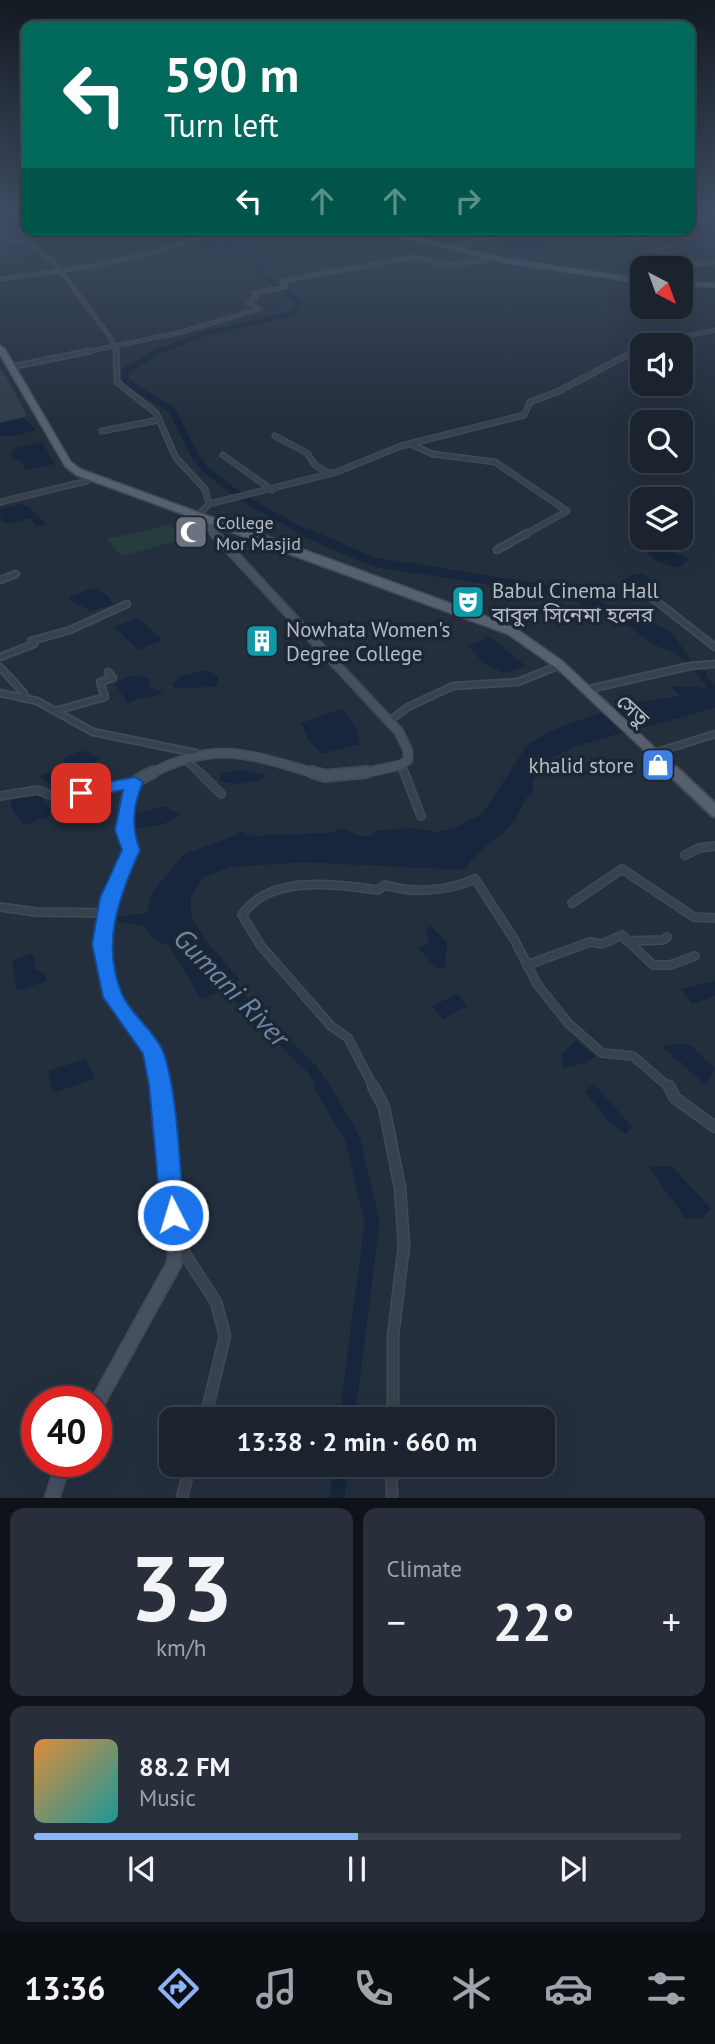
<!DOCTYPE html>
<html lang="en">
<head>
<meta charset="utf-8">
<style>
	body { margin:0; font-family:"PT Sans","Noto Sans Bengali",sans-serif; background:#282f3a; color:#f1f3f6; height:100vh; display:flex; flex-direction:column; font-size:26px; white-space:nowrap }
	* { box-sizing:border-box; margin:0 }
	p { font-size:23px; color:#a0a4aa }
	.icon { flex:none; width:38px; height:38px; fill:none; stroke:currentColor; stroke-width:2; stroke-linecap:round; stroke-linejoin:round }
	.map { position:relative; height:1498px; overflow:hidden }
	.side { display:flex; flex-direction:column; gap:10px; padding:10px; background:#0f1319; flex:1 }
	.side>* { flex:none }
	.hud { position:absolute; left:21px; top:21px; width:674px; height:214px; border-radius:14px; box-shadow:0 7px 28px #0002,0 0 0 2px #39404a; background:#00695c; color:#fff; overflow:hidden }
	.needle { width:46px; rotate:139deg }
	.tools { position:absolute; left:630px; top:256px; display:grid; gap:14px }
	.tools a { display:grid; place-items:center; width:63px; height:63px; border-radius:14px; background:#1b232e; box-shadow:0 7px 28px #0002,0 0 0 2px #39404a; font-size:35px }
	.speed { position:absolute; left:21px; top:1386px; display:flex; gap:14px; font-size:35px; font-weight:700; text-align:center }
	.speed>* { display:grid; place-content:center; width:91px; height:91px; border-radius:50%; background:#1b232e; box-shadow:0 7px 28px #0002,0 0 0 2px #39404a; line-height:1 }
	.speed .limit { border:10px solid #d22; background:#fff; color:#111 }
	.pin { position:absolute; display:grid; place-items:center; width:60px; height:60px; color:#fff; margin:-30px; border-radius:14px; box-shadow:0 4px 10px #0006 }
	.me { position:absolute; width:77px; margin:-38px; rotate:355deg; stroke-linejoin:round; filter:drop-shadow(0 0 5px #0008) }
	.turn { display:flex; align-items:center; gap:24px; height:147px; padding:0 28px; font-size:32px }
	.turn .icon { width:91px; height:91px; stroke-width:2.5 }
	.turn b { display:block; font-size:49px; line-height:60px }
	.lanes { display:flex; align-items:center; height:66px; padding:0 28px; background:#0003; justify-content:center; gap:35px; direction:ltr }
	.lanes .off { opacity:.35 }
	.big { font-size:52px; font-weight:700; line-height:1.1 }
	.side .widget { flex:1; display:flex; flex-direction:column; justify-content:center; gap:10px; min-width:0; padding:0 24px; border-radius:14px; background:#282f3a }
	.side .dial { align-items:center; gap:0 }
	.dial b { font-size:91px; line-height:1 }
	.song { display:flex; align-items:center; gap:21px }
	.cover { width:84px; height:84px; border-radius:10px; background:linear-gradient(135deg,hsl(30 70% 55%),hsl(180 70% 35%)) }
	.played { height:7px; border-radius:4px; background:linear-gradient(90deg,#8ab4f8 50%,#39404a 50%) }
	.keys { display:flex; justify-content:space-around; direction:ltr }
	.heat { display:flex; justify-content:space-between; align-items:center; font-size:38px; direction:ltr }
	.side .tiles { flex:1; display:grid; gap:10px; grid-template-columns:1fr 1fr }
	.widget:last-child { grid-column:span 2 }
	.trip { position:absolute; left:159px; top:1407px; width:396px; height:70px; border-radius:14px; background:#1b232e; box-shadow:0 7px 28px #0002,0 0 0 2px #39404a; font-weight:700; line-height:70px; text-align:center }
	.tab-bar { display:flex; height:112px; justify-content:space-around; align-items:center; background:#0b0e12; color:#a0a4aa }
	.tab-bar .icon { width:49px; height:49px }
	.tab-bar .active { color:#8ab4f8 }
	.tab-bar b { font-size:32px; color:#f1f3f6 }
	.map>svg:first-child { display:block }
</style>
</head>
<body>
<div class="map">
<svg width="715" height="1498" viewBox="0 0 715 1498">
	<rect width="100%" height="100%" fill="#242f3e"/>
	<path fill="#323c4b" d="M 0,368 L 7,378 L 27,416 L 0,423 Z"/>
	<path fill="#263c3f" d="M 169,525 L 185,539 L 121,556 L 107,539 Z"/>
	<g fill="#17263c">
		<path d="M 525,234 L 555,246 L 522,253 L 499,240 Z"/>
		<path d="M 24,418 L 36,430 L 16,436 L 0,436 L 0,423 Z"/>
		<path d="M 42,442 L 55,464 L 25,470 L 22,463 L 11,455 L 13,449 Z"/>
		<path d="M 20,504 L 29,507 L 47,524 L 37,527 L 30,518 L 7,524 L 1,521 L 0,509 Z"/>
		<path d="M 661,547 L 689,559 L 678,568 L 654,560 L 647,552 Z"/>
		<path d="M 642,574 L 662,587 C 648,596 635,593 622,583 L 630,575 Z"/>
		<path d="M 549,587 L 578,593 L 652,622 L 673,634 L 692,662 L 707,672 L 706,676 L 715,685 L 715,708 L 576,746 L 547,760 L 533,781 L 533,791 C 519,804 521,815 509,827 C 491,845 479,847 465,870 L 304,862 L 231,867 L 203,877 L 191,897 L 191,915 L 205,940 L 240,980 L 202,1000 L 169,946 L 153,939 L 144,926 L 120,922 L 112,917 L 147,913 L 152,893 L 184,854 L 232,837 L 240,831 L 252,836 L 330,833 L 340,828 L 361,836 L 372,836 L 374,831 L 413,828 L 438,832 L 454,828 L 482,814 L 528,744 L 553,730 L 614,708 L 614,700 L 626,704 L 680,696 L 671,686 L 708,688 L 688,663 L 671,651 L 656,646 L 620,620 L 567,598 L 538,592 Z"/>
		<path d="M 94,588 L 109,597 L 113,605 L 90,611 L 70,600 L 69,596 Z"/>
		<path d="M 139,618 L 162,640 L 138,650 L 114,627 Z"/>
		<path d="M 490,637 L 526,666 L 503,673 L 483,663 L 469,646 Z"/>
		<path d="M 208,670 L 218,677 L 218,685 L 214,687 L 175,688 L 172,685 L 181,676 Z"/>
		<path d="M 138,675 L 150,679 L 148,686 L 162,692 L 160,695 L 138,698 L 128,704 L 115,684 L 129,676 Z"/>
		<path d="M 342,709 L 356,728 L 360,744 L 321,754 L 308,739 L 301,723 Z"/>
		<path d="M 80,751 L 89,752 L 99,759 L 83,771 L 74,769 L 51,784 L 40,777 L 63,764 L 72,768 L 64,762 L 65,757 Z"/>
		<path d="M 246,770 L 267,776 C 257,784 231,786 219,780 L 221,773 Z"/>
		<path d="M 31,791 L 38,792 L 49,809 L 49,816 L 24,825 L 12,809 L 11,799 Z"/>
		<path d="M 133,798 L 138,798 L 136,813 L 163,806 L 180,814 L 164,824 L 125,831 Z"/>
		<path d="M 431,926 L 447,942 L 445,968 L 436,968 L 419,949 L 429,941 L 425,930 Z"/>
		<path d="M 32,953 L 36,962 L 34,968 L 46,975 L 46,981 L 17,991 L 12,961 Z"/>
		<path d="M 715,981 L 715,996 L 692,1004 L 681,989 Z"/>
		<path d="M 457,994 L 468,1006 L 443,1019 L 432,1006 Z"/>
		<path d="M 576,1040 L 595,1056 L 586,1063 L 563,1068 L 562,1054 Z"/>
		<path d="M 678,1043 L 692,1046 L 714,1068 L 710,1079 L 704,1083 L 662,1047 Z"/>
		<path d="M 86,1059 L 94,1079 L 53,1093 L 48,1071 Z"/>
		<path d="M 594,1084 L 632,1127 L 625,1134 L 608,1121 L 585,1091 Z"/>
		<path d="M 648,1166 L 672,1166 L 711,1209 L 701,1219 L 685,1218 Z"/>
	</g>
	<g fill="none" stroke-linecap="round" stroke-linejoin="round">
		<g stroke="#17263c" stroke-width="5">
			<path d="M 0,221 L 26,223"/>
			<path d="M 102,229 L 236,247 L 254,259 L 268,279 L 298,301 L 298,309 L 290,314 L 204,334 L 155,353"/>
		</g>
		<path stroke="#17263c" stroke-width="7" d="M 159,351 L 125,371 L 126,382 L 172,410 L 195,456 L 206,470 L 241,497 L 309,535"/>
		<path stroke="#17263c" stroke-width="9" d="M 306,533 L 374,562 L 556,591"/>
		<path stroke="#17263c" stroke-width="11" d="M 220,979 L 313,1070 L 323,1088"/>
		<g stroke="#17263c" stroke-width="15">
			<path d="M 322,1086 L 353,1140 L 372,1222 L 347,1419"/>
			<path d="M 337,1498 L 341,1465"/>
		</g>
		<defs>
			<g id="street-far4">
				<path d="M 599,229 L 697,264 L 715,262"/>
				<path d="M 0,235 L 31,245 L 59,267"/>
				<path d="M 636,241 L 646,238 L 667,246 L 656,250"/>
				<path d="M 445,247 L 535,229"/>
				<path d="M 58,267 L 110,337 L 117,353"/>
				<path d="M 0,279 C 80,269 145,260 221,229"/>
				<path d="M 259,309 L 249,303 L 256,297 L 254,293 L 286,287 L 282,281 L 415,257 L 446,266 L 494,259"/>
				<path d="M 648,345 L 715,330"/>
				<path d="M 81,353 L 182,332 L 259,309"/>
				<path d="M 631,353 L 642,347"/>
			</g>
			<g id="street-far3">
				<path d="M 116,351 L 117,382 L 156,413 L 176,458 L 205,489 L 209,504 L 197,516"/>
				<path d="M 11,367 L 90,351"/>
				<path d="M 102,431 L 159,420"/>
				<path d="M 275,436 L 307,453 L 315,465 L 330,474"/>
				<path d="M 410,444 L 433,454 L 495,462 L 567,511 L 524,535"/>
				<path d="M 223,455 L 272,490"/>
				<path d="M 0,502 L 87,481"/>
				<path d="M 209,504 L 337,472 L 401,446 L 524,415 L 530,402 L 557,392 L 635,351"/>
			</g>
			<g id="street-far2">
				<path d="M 497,550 L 527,533"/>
				<path d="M 0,580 L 16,574"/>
				<path d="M 639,595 L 651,597 L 715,647"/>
				<path d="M 0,657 L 34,644 L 31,641 L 70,630 L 127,604"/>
				<path d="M 0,667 L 24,693"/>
				<path d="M 585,690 L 690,666 L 715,664"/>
				<path d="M 0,693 L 37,701 L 93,732 L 196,753"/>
				<path d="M 55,711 L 105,697 L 100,682 L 113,678 L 108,672"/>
				<path d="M 389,721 L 408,707 L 453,686 L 518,682 L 560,665"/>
				<path d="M 654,753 L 715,734"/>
				<path d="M 184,758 L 201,774"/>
				<path d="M 401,765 L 405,774"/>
			</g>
			<g id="street-far1">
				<path d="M 199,772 L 221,794"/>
				<path d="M 404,772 L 421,816"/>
				<path d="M 0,796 L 38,790 L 53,796 L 67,795 L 135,782"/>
				<path d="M 685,855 L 699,848 L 715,846"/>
				<path d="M 572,903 L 622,869 L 694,917 L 715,918"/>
				<path d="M 0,907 L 36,912 L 105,913"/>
				<path d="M 627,941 L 663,940 L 667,937"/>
				<path d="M 527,965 L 590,942 L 602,944 L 622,935 L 653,965 L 670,965 L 695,956"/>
				<path d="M 374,1088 L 348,1038 L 331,1026 L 261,946 L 242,915 C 270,874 335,884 378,890 L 385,885 C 413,894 448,891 475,879 L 514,939 L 537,984 L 568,1023 L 602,1053 L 633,1056 L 670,1088"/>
			</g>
			<g id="street">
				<path d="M 373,1086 L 384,1107 L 400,1188 L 404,1245 L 393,1336 L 393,1419"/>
				<path d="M 669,1086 L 675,1098 L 715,1127"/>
				<path d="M 179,1245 L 216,1302 L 225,1336 L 205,1419"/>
				<path d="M 391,1465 L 392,1498"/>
				<path d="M 182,1498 L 190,1465"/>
			</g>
			<g id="secondary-far4">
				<path d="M 373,229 L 507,261 L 642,281"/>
				<path d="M 681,284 L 715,285"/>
			</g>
			<path id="secondary-far3" d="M 207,523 L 215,535"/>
			<g id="secondary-far2">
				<path d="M 214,533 L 399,732 L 408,751 L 408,760 L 401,765 L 359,774"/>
				<path d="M 150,774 C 217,739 250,755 318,774"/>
			</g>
			<g id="secondary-far1">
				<path d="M 153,772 C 147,775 138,779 134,784 C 121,803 124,830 131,850 L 109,898 L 101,944 L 113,997 L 153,1052 L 160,1088"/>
				<path d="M 312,772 L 325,776 L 367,772"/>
			</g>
			<g id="secondary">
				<path d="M 96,1405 L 174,1264 L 176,1241 L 160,1086"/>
				<path d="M 52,1498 L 64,1461"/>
			</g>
			<path id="primary-far3" d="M 0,348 L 3,353"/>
			<path id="primary-far2" d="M 2,351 L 68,464 L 78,472 L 250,535"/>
			<path id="primary-far1" d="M 245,533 L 510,630 L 560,665 L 676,774"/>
			<path id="primary" d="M 674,772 L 715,811"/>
		</defs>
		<use href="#street-far4" stroke="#414a57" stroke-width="5"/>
		<use href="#street-far3" stroke="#414a57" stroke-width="7"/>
		<use href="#street-far2" stroke="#414a57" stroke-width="9"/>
		<use href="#street-far1" stroke="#414a57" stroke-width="10"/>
		<use href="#street" stroke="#414a57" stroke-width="13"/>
		<use href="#secondary-far4" stroke="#414a57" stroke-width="6"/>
		<use href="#secondary-far3" stroke="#414a57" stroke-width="9"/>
		<use href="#secondary-far2" stroke="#414a57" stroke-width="11"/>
		<use href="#secondary-far1" stroke="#414a57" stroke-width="14"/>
		<use href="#secondary" stroke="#414a57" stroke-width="17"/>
		<use href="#primary-far3" stroke="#414a57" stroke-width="7"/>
		<use href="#primary-far2" stroke="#414a57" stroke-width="10"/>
		<use href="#primary-far1" stroke="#414a57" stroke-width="12"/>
		<use href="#primary" stroke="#414a57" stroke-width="15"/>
		<use href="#street-far4" stroke="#38414e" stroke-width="3.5"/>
		<use href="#street-far3" stroke="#38414e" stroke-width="4.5"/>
		<use href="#street-far2" stroke="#38414e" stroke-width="5"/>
		<use href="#street-far1" stroke="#38414e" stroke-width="7"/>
		<use href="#street" stroke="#38414e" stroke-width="10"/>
		<use href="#secondary-far4" stroke="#465061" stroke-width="4.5"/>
		<use href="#secondary-far3" stroke="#465061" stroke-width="6"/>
		<use href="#secondary-far2" stroke="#465061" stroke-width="8"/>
		<use href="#secondary-far1" stroke="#465061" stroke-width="10"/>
		<use href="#secondary" stroke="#465061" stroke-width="13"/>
		<use href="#primary-far3" stroke="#56606e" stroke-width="5"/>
		<use href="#primary-far2" stroke="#56606e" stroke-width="7"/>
		<use href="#primary-far1" stroke="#56606e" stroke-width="9"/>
		<use href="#primary" stroke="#56606e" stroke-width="11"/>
	</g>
	<linearGradient id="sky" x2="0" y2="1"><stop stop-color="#141a22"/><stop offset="0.5" stop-color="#3f4d63"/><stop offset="1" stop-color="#3f4d63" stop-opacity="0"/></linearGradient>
	<rect width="715" height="422" fill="url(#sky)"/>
	<path fill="#1a73e8" stroke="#114b97" stroke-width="2" d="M 135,777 L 143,782 C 133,806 131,826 140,850 C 119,897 101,944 122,994 C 131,1015 154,1030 163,1051 C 178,1092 180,1170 184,1215 L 181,1223 L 173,1226 L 164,1223 L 161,1215 L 149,1085 L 143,1054 L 103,997 L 92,944 L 100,898 L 122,850 L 115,830 L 123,790 L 81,798 L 72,793 L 81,787 Z"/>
	<defs>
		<symbol id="mosque-square" viewBox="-11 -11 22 22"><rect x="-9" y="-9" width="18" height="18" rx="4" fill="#6b7280" stroke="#1d2633"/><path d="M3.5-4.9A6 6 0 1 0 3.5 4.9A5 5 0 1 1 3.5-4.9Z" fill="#fff"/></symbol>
		<symbol id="theatre-square" viewBox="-11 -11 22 22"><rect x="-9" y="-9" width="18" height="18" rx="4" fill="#0f9aa8" stroke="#1d2633"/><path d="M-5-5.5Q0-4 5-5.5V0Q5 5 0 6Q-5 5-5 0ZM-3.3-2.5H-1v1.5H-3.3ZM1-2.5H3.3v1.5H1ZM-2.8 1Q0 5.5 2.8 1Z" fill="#fff"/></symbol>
		<symbol id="building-square" viewBox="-11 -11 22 22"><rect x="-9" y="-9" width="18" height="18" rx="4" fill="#0f9aa8" stroke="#1d2633"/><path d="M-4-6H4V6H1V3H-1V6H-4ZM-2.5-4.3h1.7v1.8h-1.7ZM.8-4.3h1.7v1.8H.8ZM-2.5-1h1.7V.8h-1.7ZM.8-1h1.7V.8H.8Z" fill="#fff"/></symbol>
		<symbol id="shop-square" viewBox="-11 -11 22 22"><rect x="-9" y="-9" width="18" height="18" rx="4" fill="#3f7fe0" stroke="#1d2633"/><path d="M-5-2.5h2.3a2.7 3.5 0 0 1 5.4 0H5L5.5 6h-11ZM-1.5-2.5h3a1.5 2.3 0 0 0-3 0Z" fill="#fff"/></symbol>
	</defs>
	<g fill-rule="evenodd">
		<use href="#mosque-square" x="172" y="513" width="38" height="38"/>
		<use href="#theatre-square" x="449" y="583" width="38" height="38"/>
		<use href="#building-square" x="243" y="622" width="38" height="38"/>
		<use href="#shop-square" x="639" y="746" width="38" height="38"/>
	</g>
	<g text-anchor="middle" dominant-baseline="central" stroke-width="7" stroke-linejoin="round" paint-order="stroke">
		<g font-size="18" fill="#b4bcc9" stroke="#1d2633" text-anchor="start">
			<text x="216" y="522">College<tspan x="216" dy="21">Mor Masjid</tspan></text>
		</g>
		<g font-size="21" fill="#b4bcc9" stroke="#1d2633" text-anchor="start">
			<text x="492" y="590">Babul Cinema Hall<tspan x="492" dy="24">বাবুল সিনেমা হলের</tspan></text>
			<text x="286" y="629">Nowhata Women's<tspan x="286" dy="24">Degree College</tspan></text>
			<text x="634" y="765" text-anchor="end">khalid store</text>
		</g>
		<g font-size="21" fill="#b4bcc9" stroke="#1d2633">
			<text transform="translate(633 710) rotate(43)">সেতু</text>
		</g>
		<g font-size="28" font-style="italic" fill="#6d86a8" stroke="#1d2633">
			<text transform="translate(232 987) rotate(46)">Gumani River</text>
		</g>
	</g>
</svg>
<div class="tools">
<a><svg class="needle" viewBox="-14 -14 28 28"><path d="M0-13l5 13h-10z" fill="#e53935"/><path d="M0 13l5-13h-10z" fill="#a0a4aa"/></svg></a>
<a><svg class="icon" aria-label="sound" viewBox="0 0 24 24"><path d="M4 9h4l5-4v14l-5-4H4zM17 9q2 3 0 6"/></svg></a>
<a><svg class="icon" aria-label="search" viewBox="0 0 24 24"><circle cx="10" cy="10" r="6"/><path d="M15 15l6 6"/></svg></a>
<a><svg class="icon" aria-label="layers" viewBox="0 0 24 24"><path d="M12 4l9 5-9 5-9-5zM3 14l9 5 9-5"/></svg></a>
</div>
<div class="speed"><div class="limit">40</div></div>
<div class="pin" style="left:81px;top:793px;background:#d93025"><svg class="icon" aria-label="arrive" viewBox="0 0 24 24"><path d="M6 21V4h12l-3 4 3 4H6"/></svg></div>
<svg class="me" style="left:173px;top:1215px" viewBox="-20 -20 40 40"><circle r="17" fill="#1a73e8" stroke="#fff" stroke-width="3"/><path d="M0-11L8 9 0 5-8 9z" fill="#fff"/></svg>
<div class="trip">13:38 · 2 min · 660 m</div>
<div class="hud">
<div class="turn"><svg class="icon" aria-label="left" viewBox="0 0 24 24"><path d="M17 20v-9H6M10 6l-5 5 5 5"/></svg><div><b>590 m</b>Turn left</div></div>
<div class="lanes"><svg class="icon" aria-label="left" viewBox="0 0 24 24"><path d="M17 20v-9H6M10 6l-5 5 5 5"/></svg><svg class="icon off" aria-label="ahead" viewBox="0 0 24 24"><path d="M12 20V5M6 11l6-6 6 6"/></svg><svg class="icon off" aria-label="ahead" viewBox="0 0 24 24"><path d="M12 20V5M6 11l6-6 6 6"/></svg><svg class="icon off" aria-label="right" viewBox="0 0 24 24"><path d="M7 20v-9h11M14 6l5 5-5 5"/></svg></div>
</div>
</div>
<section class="side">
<div class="tiles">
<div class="widget dial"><b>33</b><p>km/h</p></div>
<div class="widget"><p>Climate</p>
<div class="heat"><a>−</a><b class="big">22°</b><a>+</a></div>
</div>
<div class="widget">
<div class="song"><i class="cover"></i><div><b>88.2 FM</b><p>Music</p></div></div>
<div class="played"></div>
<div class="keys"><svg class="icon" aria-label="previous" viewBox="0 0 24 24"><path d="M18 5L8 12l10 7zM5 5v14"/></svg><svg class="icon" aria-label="pause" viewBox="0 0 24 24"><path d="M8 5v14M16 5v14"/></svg><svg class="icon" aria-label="next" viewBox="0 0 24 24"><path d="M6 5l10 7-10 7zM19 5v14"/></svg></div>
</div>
</div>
</section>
<nav class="tab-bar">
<b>13:36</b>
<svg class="icon active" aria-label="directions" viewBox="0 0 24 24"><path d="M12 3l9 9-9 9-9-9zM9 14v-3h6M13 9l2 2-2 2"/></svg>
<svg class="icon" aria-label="music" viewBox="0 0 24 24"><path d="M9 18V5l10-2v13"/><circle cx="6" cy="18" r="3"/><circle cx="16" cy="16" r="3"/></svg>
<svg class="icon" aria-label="phone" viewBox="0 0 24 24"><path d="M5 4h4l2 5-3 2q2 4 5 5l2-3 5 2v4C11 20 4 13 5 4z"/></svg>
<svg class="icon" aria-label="climate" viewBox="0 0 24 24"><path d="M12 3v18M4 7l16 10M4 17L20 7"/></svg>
<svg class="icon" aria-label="car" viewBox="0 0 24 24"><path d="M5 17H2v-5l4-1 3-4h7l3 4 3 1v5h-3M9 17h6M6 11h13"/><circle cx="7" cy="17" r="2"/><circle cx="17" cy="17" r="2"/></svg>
<svg class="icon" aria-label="filters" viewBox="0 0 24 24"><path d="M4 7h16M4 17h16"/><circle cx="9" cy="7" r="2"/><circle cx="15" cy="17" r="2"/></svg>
</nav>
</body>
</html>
